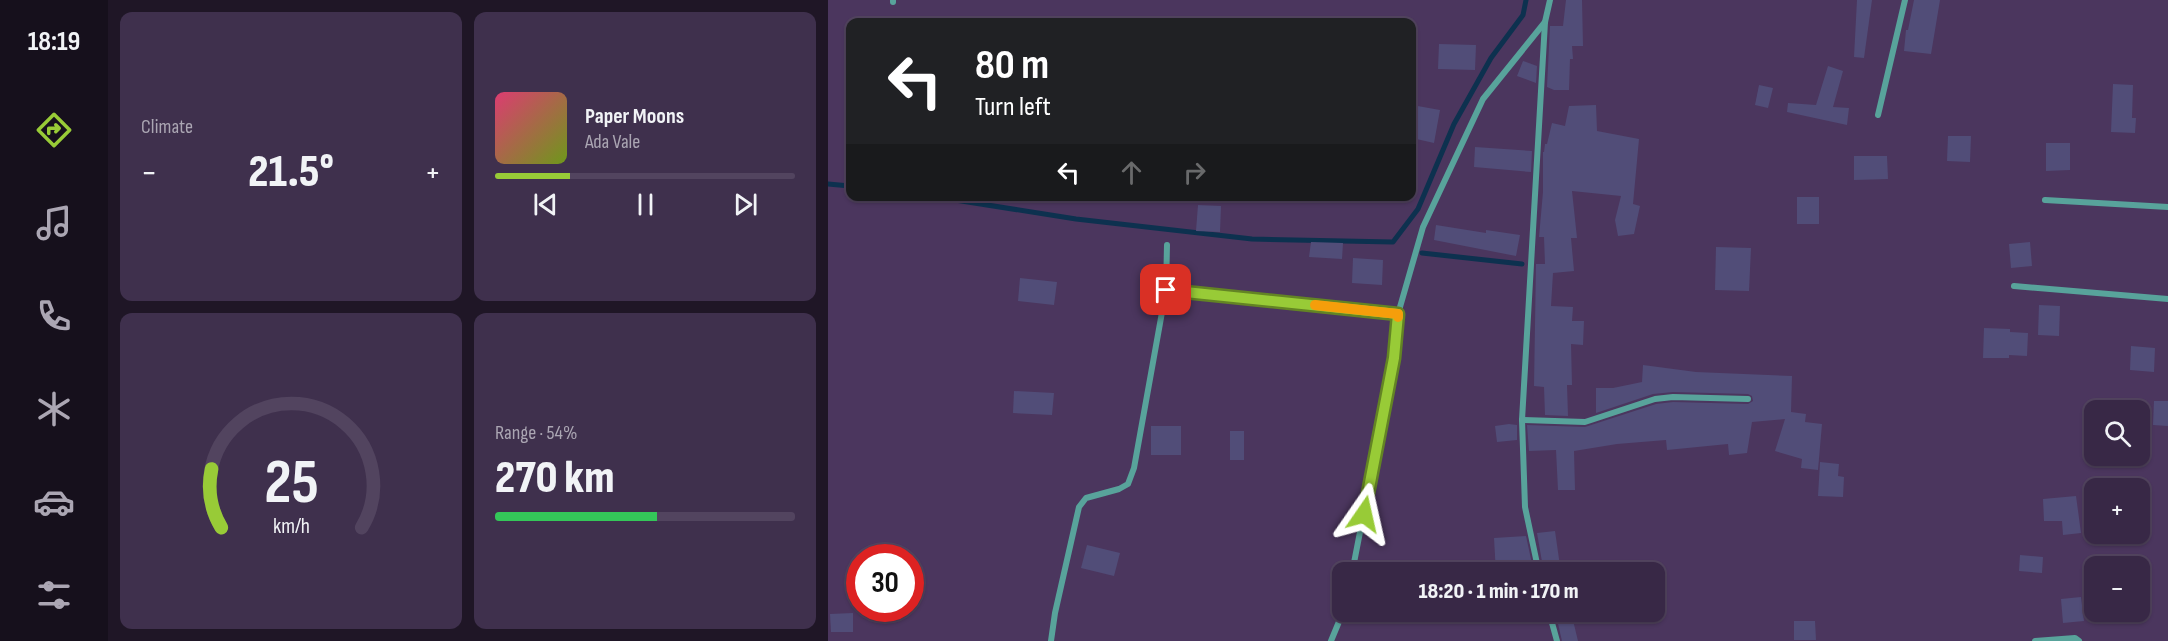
<!DOCTYPE html>
<html lang="en">
<head>
<meta charset="utf-8">
<style>
	body { margin:0; font-family:"Sofia Sans Condensed",sans-serif; background:#3f304d; color:#f1f3f6; height:100vh; display:flex; flex-direction:column; font-size:22px; white-space:nowrap }
	* { box-sizing:border-box; margin:0 }
	p { font-size:20px; color:#aba6b3 }
	.icon { flex:none; width:33px; height:33px; fill:none; stroke:currentColor; stroke-width:2; stroke-linecap:round; stroke-linejoin:round }
	.map { position:relative; flex:1; overflow:hidden }
	.panel { display:flex; flex-direction:column; gap:12px; padding:12px; background:#1f1626; width:720px }
	.panel>* { flex:none }
	.guide { position:absolute; left:18px; top:18px; width:570px; height:183px; border-radius:12px; box-shadow:0 2px 4px #0004,0 0 0 2px #52445f; background:#202124; color:#fff; overflow:hidden }
	.buttons { position:absolute; left:1256px; top:400px; display:grid; gap:12px }
	.buttons a { display:grid; place-items:center; width:66px; height:66px; border-radius:12px; background:#382846; box-shadow:0 2px 4px #0004,0 0 0 2px #52445f; font-size:30px }
	.speed { position:absolute; left:18px; top:544px; display:flex; gap:12px; font-size:30px; font-weight:700; text-align:center }
	.speed>* { display:grid; place-content:center; width:78px; height:78px; border-radius:50%; background:#382846; box-shadow:0 2px 4px #0004,0 0 0 2px #52445f; line-height:1 }
	.speed .limit { border:9px solid #d22; background:#fff; color:#111 }
	.pin { position:absolute; display:grid; place-items:center; width:51px; height:51px; color:#fff; margin:-26px; border-radius:12px; box-shadow:0 3px 9px #0006 }
	.me { position:absolute; width:66px; margin:-33px; rotate:11deg; stroke-linejoin:round; filter:drop-shadow(0 0 4px #0008) }
	.turn { display:flex; align-items:center; gap:21px; height:126px; padding:0 30px; font-size:27px }
	.turn .icon { width:78px; height:78px; stroke-width:2.5 }
	.turn b { display:block; font-size:42px; line-height:51px }
	.lanes { display:flex; align-items:center; height:57px; padding:0 30px; background:#0003; justify-content:center; gap:30px; direction:ltr }
	.lanes .off { opacity:.35 }
	.big { font-size:45px; font-weight:800; line-height:1.1 }
	.panel .tile { flex:1; display:flex; flex-direction:column; justify-content:center; gap:9px; min-width:0; padding:0 21px; border-radius:12px; background:#3f304d }
	.panel .dial { align-items:center; gap:0 }
	.dial svg { height:156px; overflow:visible; fill:none; stroke:#52445f; stroke-width:7; stroke-linecap:round; text-anchor:middle }
	.dial text { fill:#f1f3f6; stroke:none }
	.song { display:flex; align-items:center; gap:18px }
	.cover { width:72px; height:72px; border-radius:9px; background:linear-gradient(135deg,hsl(340 70% 55%),hsl(80 70% 35%)) }
	.played { height:6px; border-radius:3px; background:linear-gradient(90deg,#98cb37 25%,#52445f 25%) }
	.keys { display:flex; justify-content:space-around; direction:ltr }
	.heat { display:flex; justify-content:space-between; align-items:center; font-size:33px; direction:ltr }
	.charge { height:9px; border-radius:4px; background:linear-gradient(90deg,#34c759 54%,#52445f 0) }
	.panel .tiles { flex:1; display:grid; gap:12px; grid-template-columns:repeat(2,1fr) }
	.trip { position:absolute; left:504px; top:562px; width:333px; height:60px; border-radius:12px; background:#382846; box-shadow:0 2px 4px #0004,0 0 0 2px #52445f; font-weight:800; line-height:60px; text-align:center }
	main { display:flex; flex:1; min-height:0 }
	.tab-bar { display:flex; flex-direction:column; width:108px; justify-content:space-around; align-items:center; background:#16101c; color:#aba6b3 }
	.tab-bar .icon { width:42px; height:42px }
	.tab-bar .active { color:#98cb37 }
	.tab-bar b { font-size:27px; color:#f1f3f6 }
	.map>svg:first-child { display:block }
</style>
</head>
<body>
<main>
<nav class="tab-bar">
<b>18:19</b>
<svg class="icon active" aria-label="directions" viewBox="0 0 24 24"><path d="M12 3l9 9-9 9-9-9zM9 14v-3h6M13 9l2 2-2 2"/></svg>
<svg class="icon" aria-label="music" viewBox="0 0 24 24"><path d="M9 18V5l10-2v13"/><circle cx="6" cy="18" r="3"/><circle cx="16" cy="16" r="3"/></svg>
<svg class="icon" aria-label="phone" viewBox="0 0 24 24"><path d="M5 4h4l2 5-3 2q2 4 5 5l2-3 5 2v4C11 20 4 13 5 4z"/></svg>
<svg class="icon" aria-label="climate" viewBox="0 0 24 24"><path d="M12 3v18M4 7l16 10M4 17L20 7"/></svg>
<svg class="icon" aria-label="car" viewBox="0 0 24 24"><path d="M5 17H2v-5l4-1 3-4h7l3 4 3 1v5h-3M9 17h6M6 11h13"/><circle cx="7" cy="17" r="2"/><circle cx="17" cy="17" r="2"/></svg>
<svg class="icon" aria-label="filters" viewBox="0 0 24 24"><path d="M4 7h16M4 17h16"/><circle cx="9" cy="7" r="2"/><circle cx="15" cy="17" r="2"/></svg>
</nav>
<section class="panel">
<div class="tiles">
<div class="tile"><p>Climate</p>
<div class="heat"><a>−</a><b class="big">21.5°</b><a>+</a></div>
</div>
<div class="tile">
<div class="song"><i class="cover"></i><div><b>Paper Moons</b><p>Ada Vale</p></div></div>
<div class="played"></div>
<div class="keys"><svg class="icon" aria-label="previous" viewBox="0 0 24 24"><path d="M18 5L8 12l10 7zM5 5v14"/></svg><svg class="icon" aria-label="pause" viewBox="0 0 24 24"><path d="M8 5v14M16 5v14"/></svg><svg class="icon" aria-label="next" viewBox="0 0 24 24"><path d="M6 5l10 7-10 7zM19 5v14"/></svg></div>
</div>
<div class="tile dial"><svg viewBox="0 0 100 80">
<path d="M14 69A42 42 0 1 1 86 69"/>
<path d="M14 69A42 42 0 0 1 9 39" stroke="#98cb37"/>
<text x="50" y="56" font-size="32" font-weight="700">25</text>
<text x="50" y="72" font-size="11">km/h</text>
</svg></div>
<div class="tile"><p>Range · 54%</p><b class="big">270 km</b><div class="charge"></div></div>
</div>
</section>
<div class="map">
<svg width="1340" height="641" viewBox="0 0 1340 641">
	<rect width="100%" height="100%" fill="#4b365e"/>
	<g fill="none" stroke-linecap="round" stroke-linejoin="round">
		<g stroke="#0d314f" stroke-width="5">
			<path d="M 0,184 L 22,186"/>
			<path d="M 102,196 L 248,219 L 424,239 L 565,242 L 590,209 L 626,124 L 663,58 L 695,15 L 698,0"/>
			<path d="M 594,253 L 694,264"/>
		</g>
	</g>
	<g fill="#514d78">
		<path d="M 738,0 L 754,0 L 755,46 L 744,46 L 745,59 L 742,59 L 741,90 L 726,90 L 719,87 L 722,26 L 735,26 Z"/>
		<path d="M 1029,0 L 1044,0 L 1036,58 L 1026,57 Z"/>
		<path d="M 1086,0 L 1112,0 L 1103,54 L 1076,51 L 1078,30 L 1080,30 Z"/>
		<path d="M 611,44 L 648,45 L 647,70 L 610,69 Z"/>
		<path d="M 695,61 L 709,66 L 708,83 L 689,76 Z"/>
		<path d="M 1000,66 L 1015,71 L 1005,107 L 1021,108 L 1019,125 L 959,112 L 960,103 L 988,105 Z"/>
		<path d="M 1285,84 L 1305,85 L 1304,118 L 1308,118 L 1307,133 L 1283,132 Z"/>
		<path d="M 931,85 L 945,88 L 940,108 L 927,105 Z"/>
		<path d="M 584,105 L 612,110 L 606,143 L 584,138 Z"/>
		<path d="M 768,105 L 769,131 L 811,139 L 805,204 L 812,206 L 806,234 L 790,236 L 787,220 L 793,196 L 744,191 L 749,238 L 743,238 L 746,271 L 725,273 L 723,306 L 745,307 L 744,321 L 756,321 L 755,345 L 743,344 L 744,385 L 739,385 L 740,416 L 717,415 L 716,387 L 706,386 L 708,264 L 717,264 L 716,237 L 711,237 L 715,192 L 715,152 L 716,152 L 717,144 L 719,144 L 724,123 L 737,126 L 741,106 Z"/>
		<path d="M 1120,136 L 1143,136 L 1142,162 L 1119,161 Z"/>
		<path d="M 1218,143 L 1242,143 L 1242,170 L 1218,171 Z"/>
		<path d="M 647,147 L 704,151 L 703,172 L 646,167 Z"/>
		<path d="M 1026,156 L 1059,156 L 1060,179 L 1026,180 Z"/>
		<rect x="969" y="197" width="22" height="27"/>
		<path d="M 370,205 L 393,206 L 392,232 L 368,231 Z"/>
		<path d="M 608,225 L 658,233 L 658,230 L 692,235 L 688,256 L 606,240 Z"/>
		<path d="M 483,242 L 515,243 L 514,259 L 481,257 Z"/>
		<path d="M 1202,242 L 1204,266 L 1183,268 L 1181,244 Z"/>
		<path d="M 888,247 L 923,248 L 921,291 L 887,290 Z"/>
		<path d="M 525,258 L 555,260 L 554,285 L 524,283 Z"/>
		<path d="M 192,278 L 229,282 L 226,305 L 190,301 Z"/>
		<path d="M 1211,305 L 1232,306 L 1231,336 L 1210,335 Z"/>
		<path d="M 1156,328 L 1182,329 L 1182,332 L 1200,333 L 1199,356 L 1181,355 L 1181,358 L 1155,358 Z"/>
		<path d="M 1303,346 L 1327,348 L 1326,372 L 1302,370 Z"/>
		<path d="M 815,365 L 868,372 L 964,376 L 963,412 L 978,414 L 977,422 L 994,424 L 990,470 L 973,468 L 974,459 L 947,451 L 957,419 L 924,422 L 919,453 L 901,455 L 900,444 L 839,450 L 838,440 L 789,444 L 746,451 L 747,490 L 730,490 L 728,450 L 701,451 L 699,425 L 757,427 L 828,404 L 845,402 L 920,404 L 925,401 L 924,396 L 920,394 L 845,392 L 825,394 L 768,413 L 768,388 L 785,388 L 814,382 Z"/>
		<path d="M 186,391 L 226,393 L 224,415 L 185,413 Z"/>
		<path d="M 1326,401 L 1340,401 L 1340,426 L 1325,425 Z"/>
		<path d="M 681,424 L 689,425 L 689,440 L 669,442 L 667,426 Z"/>
		<rect x="323" y="426" width="30" height="29"/>
		<rect x="402" y="431" width="14" height="29"/>
		<path d="M 992,462 L 1011,464 L 1010,476 L 1016,477 L 1015,497 L 990,496 Z"/>
		<path d="M 1248,496 L 1253,533 L 1235,535 L 1234,521 L 1216,521 L 1215,499 Z"/>
		<path d="M 727,531 L 733,573 L 716,573 L 709,533 Z"/>
		<path d="M 698,536 L 706,573 L 668,573 L 666,538 Z"/>
		<path d="M 259,545 L 292,553 L 286,576 L 253,568 Z"/>
		<path d="M 1192,555 L 1215,557 L 1214,573 L 1191,571 Z"/>
		<path d="M 1253,597 L 1256,621 L 1235,623 L 1233,599 Z"/>
		<path d="M 743,612 L 750,641 L 734,641 L 728,615 Z"/>
		<path d="M 25,613 L 25,632 L 3,632 L 2,614 Z"/>
		<path d="M 966,621 L 987,621 L 988,640 L 966,640 Z"/>
	</g>
	<g fill="none" stroke-linecap="round" stroke-linejoin="round">
		<g stroke="#58a39b" stroke-width="6">
			<path d="M 65,2 L 65,0"/>
			<path d="M 1050,115 L 1077,0"/>
			<path d="M 1217,200 L 1340,207"/>
			<path d="M 1186,286 L 1340,299"/>
			<path d="M 338,290 L 570,314"/>
			<path d="M 694,420 L 757,422 L 827,399 L 845,397 L 920,399"/>
			<path d="M 524,573 L 566,358 L 570,314 L 595,227 L 655,99 L 717,22"/>
			<path d="M 711,573 L 697,507 L 694,420 L 717,22 L 722,0"/>
			<path d="M 721,612 L 729,641"/>
			<path d="M 223,641 L 227,613 L 251,507 L 258,498 L 291,489 L 300,484 L 306,468 L 338,290 L 339,245"/>
			<path d="M 503,641 L 515,612"/>
			<path d="M 1207,641 L 1247,638 L 1251,641"/>
		</g>
	</g>
	<g fill="none" stroke-linecap="round" stroke-linejoin="round">
		<defs>
			<path id="route" d="M 338,290 L 570,314 L 566,358 L 536,514"/>
		</defs>
		<use href="#route" stroke="#638424" stroke-width="15"/>
		<use href="#route" stroke="#98cb37" stroke-width="10"/>
		<path stroke="#f59e0b" stroke-width="10" d="M 487,305 L 570,314 L 570,317"/>
	</g>
</svg>
<div class="buttons">
<a><svg class="icon" aria-label="search" viewBox="0 0 24 24"><circle cx="10" cy="10" r="6"/><path d="M15 15l6 6"/></svg></a>
<a>+</a>
<a>−</a>
</div>
<div class="speed"><div class="limit">30</div></div>
<div class="pin" style="left:338px;top:290px;background:#d93025"><svg class="icon" aria-label="arrive" viewBox="0 0 24 24"><path d="M6 21V4h12l-3 4 3 4H6"/></svg></div>
<svg class="me" style="left:536px;top:514px" viewBox="-20 -20 40 40"><path d="M0-17L14 15 0 8-14 15z" fill="#98cb37" stroke="#fff" stroke-width="4"/></svg>
<div class="trip">18:20 · 1 min · 170 m</div>
<div class="guide">
<div class="turn"><svg class="icon" aria-label="left" viewBox="0 0 24 24"><path d="M17 20v-9H6M10 6l-5 5 5 5"/></svg><div><b>80 m</b>Turn left</div></div>
<div class="lanes"><svg class="icon" aria-label="left" viewBox="0 0 24 24"><path d="M17 20v-9H6M10 6l-5 5 5 5"/></svg><svg class="icon off" aria-label="ahead" viewBox="0 0 24 24"><path d="M12 20V5M6 11l6-6 6 6"/></svg><svg class="icon off" aria-label="right" viewBox="0 0 24 24"><path d="M7 20v-9h11M14 6l5 5-5 5"/></svg></div>
</div>
</div>
</main>
</body>
</html>
